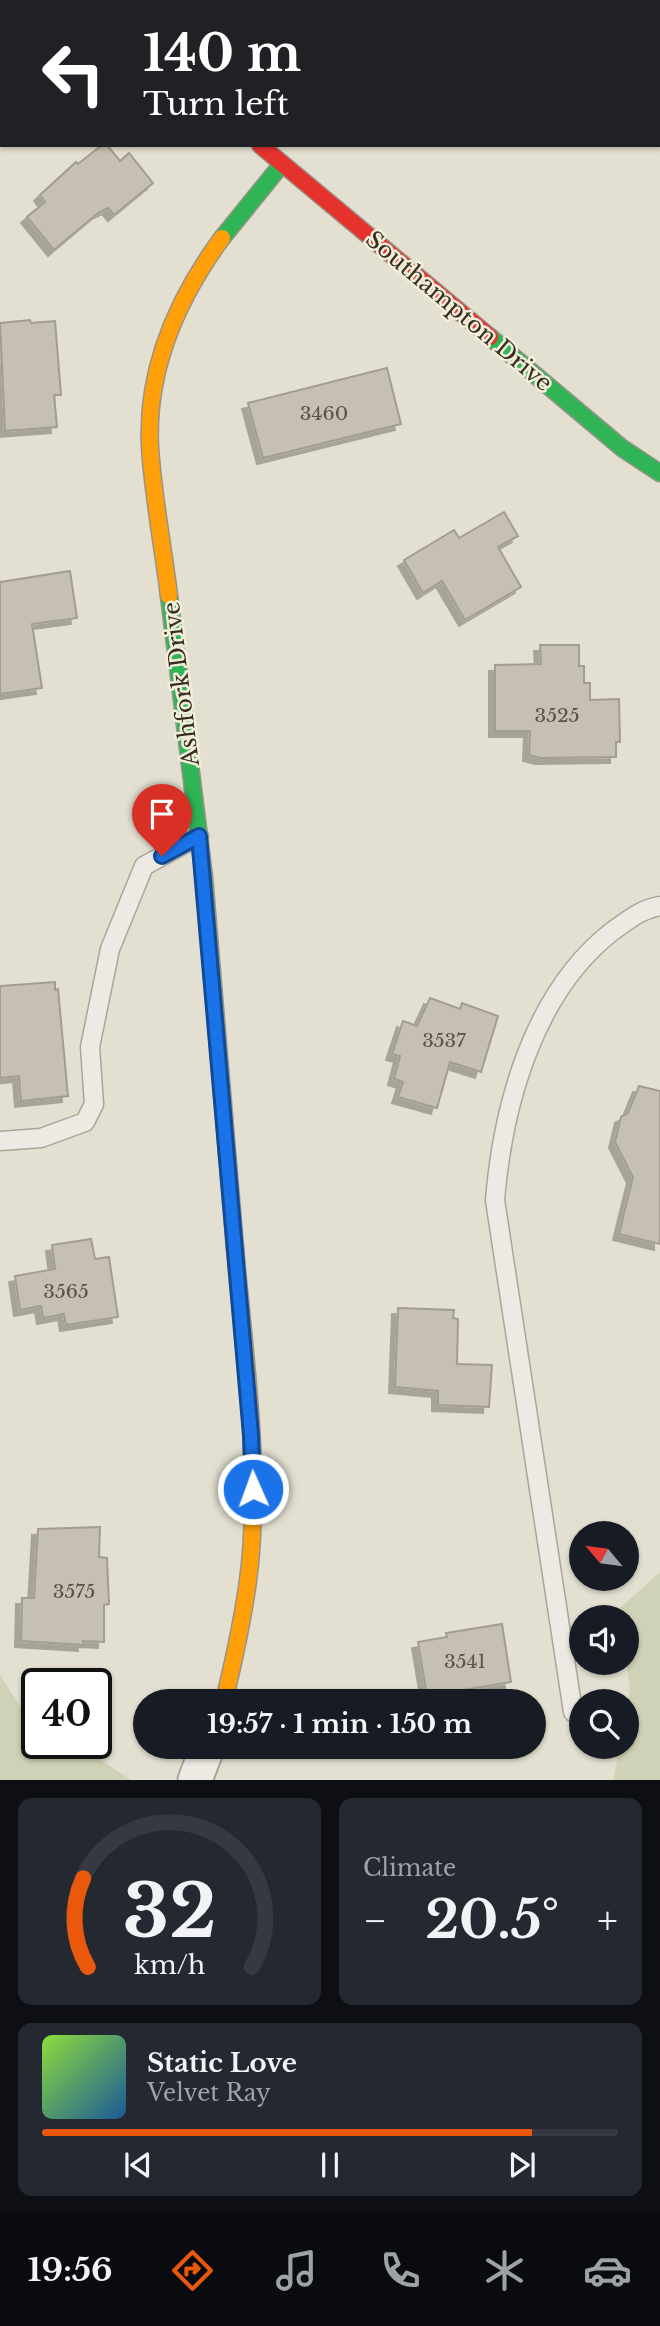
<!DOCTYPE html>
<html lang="en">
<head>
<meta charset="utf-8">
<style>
	body { margin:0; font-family:"Libre Baskerville",serif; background:#242831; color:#f1f3f6; height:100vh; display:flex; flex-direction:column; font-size:26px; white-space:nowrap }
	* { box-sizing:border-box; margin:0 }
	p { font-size:23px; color:#9ea1a6 }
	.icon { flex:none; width:38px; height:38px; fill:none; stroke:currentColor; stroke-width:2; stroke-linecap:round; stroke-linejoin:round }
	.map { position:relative; height:1780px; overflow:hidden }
	.sheet { display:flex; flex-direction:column; gap:18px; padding:18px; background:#0d0f14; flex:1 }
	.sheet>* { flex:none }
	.hud { position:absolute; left:0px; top:0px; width:662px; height:147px; box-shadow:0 2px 5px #0004; background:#202124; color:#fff; overflow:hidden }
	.needle { width:46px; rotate:299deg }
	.controls { position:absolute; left:569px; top:1521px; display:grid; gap:14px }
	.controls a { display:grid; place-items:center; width:70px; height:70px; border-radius:50%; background:#171b24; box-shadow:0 2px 5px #0004; font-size:35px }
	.speed { position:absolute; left:21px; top:1668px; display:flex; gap:14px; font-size:35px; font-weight:700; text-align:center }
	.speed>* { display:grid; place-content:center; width:91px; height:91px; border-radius:50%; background:#171b24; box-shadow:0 2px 5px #0004; line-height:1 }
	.speed .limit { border:4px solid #111; border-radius:10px; background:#fff; color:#111 }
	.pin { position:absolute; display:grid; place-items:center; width:60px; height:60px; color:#fff; margin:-72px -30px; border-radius:50% 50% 50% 0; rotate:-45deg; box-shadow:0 0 7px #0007 }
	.pin .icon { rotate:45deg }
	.me { position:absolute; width:77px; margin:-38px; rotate:358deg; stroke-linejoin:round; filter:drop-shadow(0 0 5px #0008) }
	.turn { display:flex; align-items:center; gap:24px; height:147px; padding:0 28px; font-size:32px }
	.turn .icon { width:91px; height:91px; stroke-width:2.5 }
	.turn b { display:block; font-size:49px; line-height:60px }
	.big { font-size:52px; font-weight:800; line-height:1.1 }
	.sheet .card { flex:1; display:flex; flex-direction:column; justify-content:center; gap:10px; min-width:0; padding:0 24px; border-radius:14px; background:#242831 }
	.sheet .dial { align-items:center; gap:0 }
	.dial svg { height:182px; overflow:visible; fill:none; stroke:#363941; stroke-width:7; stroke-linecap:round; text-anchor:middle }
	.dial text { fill:#f1f3f6; stroke:none }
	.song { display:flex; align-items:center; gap:21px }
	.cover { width:84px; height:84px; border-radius:10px; background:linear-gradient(135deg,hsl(90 70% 55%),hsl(210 70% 35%)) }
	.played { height:7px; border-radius:4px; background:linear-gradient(90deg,#ea580c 85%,#363941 85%) }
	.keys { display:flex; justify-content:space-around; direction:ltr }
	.heat { display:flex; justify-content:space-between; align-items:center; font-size:38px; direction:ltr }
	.sheet .tiles { flex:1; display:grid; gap:18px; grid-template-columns:1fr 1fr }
	.card:last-child { grid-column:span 2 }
	.trip { position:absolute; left:133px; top:1689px; width:413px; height:70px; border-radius:35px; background:#171b24; box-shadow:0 2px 5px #0004; font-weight:800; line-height:70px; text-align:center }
	.tab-bar { display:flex; height:112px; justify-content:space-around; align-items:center; background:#090b0e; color:#9ea1a6 }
	.tab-bar .icon { width:49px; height:49px }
	.tab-bar .selected { color:#ea580c }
	.tab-bar b { font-size:32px; color:#f1f3f6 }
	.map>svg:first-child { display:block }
</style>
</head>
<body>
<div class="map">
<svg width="660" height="1780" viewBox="0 0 660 1780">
	<defs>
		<filter id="shadow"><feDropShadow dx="-6" dy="6" stdDeviation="0" flood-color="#0004"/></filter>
	</defs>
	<rect width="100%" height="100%" fill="#e3e0d1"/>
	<g fill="#cfd2b6">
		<path d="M 660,1572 L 660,1780 L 614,1780 L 619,1747 L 626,1746 L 630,1687 L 626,1663 L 626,1617 L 619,1617 L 618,1610 Z"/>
		<path d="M 0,1675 L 19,1705 L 37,1717 L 37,1743 L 75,1743 L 131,1780 L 0,1780 Z"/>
	</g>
	<g fill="#c6c0b2" stroke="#a39c91" stroke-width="2" filter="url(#shadow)">
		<path d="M 102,145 L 107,145 L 120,161 L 129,153 L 153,183 L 114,215 L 108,208 L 98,213 L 54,250 L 27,217 L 45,202 L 40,195 L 76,162 L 78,164 Z"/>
		<path d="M 30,320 L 31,323 L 55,321 L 61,395 L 54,395 L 57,427 L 5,431 L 0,323 Z"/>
		<path d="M 387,368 L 401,424 L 263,458 L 248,403 Z"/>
		<path d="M 504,512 L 518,536 L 498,547 L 521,587 L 465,620 L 442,581 L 423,593 L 404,560 L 454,530 L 459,538 Z"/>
		<path d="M 70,571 L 77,618 L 32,624 L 42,688 L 0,694 L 0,582 Z"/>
		<path d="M 540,645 L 579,645 L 579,666 L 584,666 L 584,683 L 590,683 L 590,700 L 619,699 L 620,742 L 616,742 L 616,757 L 541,758 L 529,755 L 530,731 L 495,731 L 495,665 L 541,664 Z"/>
		<path d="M 55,982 L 55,990 L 58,989 L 68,1096 L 21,1101 L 19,1076 L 0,1078 L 0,986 Z"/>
		<path d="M 430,998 L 460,1009 L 462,1003 L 498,1016 L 481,1072 L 450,1062 L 437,1108 L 398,1097 L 403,1082 L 394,1079 L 400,1056 L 392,1054 L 403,1021 L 417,1026 Z"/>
		<path d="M 639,1086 L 660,1091 L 660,1244 L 619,1234 L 633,1177 L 615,1142 L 621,1117 L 628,1113 Z"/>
		<path d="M 91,1239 L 95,1259 L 109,1257 L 118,1317 L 66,1325 L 64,1314 L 43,1318 L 41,1306 L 20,1310 L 15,1276 L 55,1269 L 52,1245 Z"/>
		<path d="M 398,1308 L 454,1310 L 453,1318 L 458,1319 L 457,1364 L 492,1365 L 489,1407 L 438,1405 L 438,1391 L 395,1387 Z"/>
		<path d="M 100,1527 L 99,1557 L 107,1558 L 109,1604 L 104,1605 L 104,1642 L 83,1641 L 84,1645 L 21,1641 L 22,1598 L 34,1598 L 38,1529 Z"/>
		<path d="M 502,1624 L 511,1682 L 427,1696 L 418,1642 L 447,1637 L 446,1633 Z"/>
	</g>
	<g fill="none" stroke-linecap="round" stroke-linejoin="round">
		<defs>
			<g id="lane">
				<path d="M 0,1141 L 41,1138 L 85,1122 L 94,1104 L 90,1047 L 110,949 L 144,866 L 199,836"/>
				<path d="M 573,1712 L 495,1200 C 503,1104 534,991 614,930 C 630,919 641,909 660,906"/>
			</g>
			<g id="street">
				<path d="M 113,0 L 115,2"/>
				<path d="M 195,1780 L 208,1746"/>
			</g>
			<g id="fast">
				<path d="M 222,238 L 282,164"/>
				<path d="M 490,337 L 622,448 L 660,473"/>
				<path d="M 169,596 L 204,877 L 235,1248"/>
			</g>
			<g id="slow">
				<path d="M 169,596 C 163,546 153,496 150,447 C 146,370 178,298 222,238"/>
				<path d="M 224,1701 C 235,1656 245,1611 250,1564 C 260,1459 244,1352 235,1248"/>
			</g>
			<path id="jam" d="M 260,145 L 490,337"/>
		</defs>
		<use href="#lane" stroke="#a9a599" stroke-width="21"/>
		<use href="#street" stroke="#a9a599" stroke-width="37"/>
		<use href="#fast" stroke="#98948a" stroke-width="19"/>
		<use href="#slow" stroke="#98948a" stroke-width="19"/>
		<use href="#jam" stroke="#98948a" stroke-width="19"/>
		<use href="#lane" stroke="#eceae2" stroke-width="18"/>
		<use href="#street" stroke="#eceae2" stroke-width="33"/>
		<use href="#fast" stroke="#30b455" stroke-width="16"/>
		<use href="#slow" stroke="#ff9f0a" stroke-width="16"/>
		<use href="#jam" stroke="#e5322d" stroke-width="16"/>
	</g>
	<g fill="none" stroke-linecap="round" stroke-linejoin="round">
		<defs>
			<path id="route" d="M 162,856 L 199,836 L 251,1435 L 253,1489"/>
		</defs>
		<use href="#route" stroke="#114b97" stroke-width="18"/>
		<use href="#route" stroke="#1a73e8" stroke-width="12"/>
	</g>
	<g text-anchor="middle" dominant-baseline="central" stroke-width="5" stroke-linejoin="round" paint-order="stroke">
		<g font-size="19" fill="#5b5346">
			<text x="324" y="413">3460</text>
			<text x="557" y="715">3525</text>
			<text x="444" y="1040">3537</text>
			<text x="66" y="1291">3565</text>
			<text x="74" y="1591">3575</text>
			<text x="465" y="1661">3541</text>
		</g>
		<g font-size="23" fill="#372f22" stroke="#f2eed9">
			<text transform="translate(459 311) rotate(40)">Southampton Drive</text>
			<text transform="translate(181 684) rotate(-97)">Ashfork Drive</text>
		</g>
	</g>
</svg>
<div class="controls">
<a><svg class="needle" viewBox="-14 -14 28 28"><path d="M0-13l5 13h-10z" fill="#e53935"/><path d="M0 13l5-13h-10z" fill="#9ea1a6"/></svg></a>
<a><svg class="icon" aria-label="sound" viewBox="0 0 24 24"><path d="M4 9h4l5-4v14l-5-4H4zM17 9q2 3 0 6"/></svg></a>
<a><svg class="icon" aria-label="search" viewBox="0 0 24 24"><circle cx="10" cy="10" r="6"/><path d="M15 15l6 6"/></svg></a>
</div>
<div class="speed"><div class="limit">40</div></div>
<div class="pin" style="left:162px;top:856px;background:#d93025"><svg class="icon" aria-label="arrive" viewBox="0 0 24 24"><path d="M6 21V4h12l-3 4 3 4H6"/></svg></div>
<svg class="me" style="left:253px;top:1489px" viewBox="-20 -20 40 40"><circle r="17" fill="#1a73e8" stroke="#fff" stroke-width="3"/><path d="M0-11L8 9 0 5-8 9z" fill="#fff"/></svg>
<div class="trip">19:57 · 1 min · 150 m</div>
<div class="hud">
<div class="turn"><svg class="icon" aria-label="left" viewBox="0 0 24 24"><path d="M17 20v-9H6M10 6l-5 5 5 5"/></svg><div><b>140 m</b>Turn left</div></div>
</div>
</div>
<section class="sheet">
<div class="tiles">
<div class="card dial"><svg viewBox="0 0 100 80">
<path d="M14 69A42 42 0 1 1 86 69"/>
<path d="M14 69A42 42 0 0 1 12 30" stroke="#ea580c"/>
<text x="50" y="56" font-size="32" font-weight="700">32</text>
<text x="50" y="72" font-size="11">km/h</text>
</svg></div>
<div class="card"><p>Climate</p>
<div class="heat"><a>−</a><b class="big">20.5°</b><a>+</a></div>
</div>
<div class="card">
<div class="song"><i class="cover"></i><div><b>Static Love</b><p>Velvet Ray</p></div></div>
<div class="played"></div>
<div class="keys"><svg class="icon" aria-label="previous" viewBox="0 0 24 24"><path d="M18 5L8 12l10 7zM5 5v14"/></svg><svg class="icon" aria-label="pause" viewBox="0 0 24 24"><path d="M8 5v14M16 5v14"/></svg><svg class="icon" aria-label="next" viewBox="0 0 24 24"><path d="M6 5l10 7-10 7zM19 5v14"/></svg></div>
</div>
</div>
</section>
<nav class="tab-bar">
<b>19:56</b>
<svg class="icon selected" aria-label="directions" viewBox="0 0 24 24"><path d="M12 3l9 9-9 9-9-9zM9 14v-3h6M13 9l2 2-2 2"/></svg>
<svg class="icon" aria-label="music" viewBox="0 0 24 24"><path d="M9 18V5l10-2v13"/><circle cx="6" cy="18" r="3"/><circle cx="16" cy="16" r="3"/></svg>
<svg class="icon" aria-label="phone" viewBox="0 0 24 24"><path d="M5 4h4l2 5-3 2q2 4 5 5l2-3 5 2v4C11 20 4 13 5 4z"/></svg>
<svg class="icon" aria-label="climate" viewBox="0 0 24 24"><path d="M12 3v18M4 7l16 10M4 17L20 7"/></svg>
<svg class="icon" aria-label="car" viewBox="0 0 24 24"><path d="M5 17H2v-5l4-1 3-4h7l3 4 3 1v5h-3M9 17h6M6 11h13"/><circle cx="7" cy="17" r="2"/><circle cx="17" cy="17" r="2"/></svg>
</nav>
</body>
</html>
